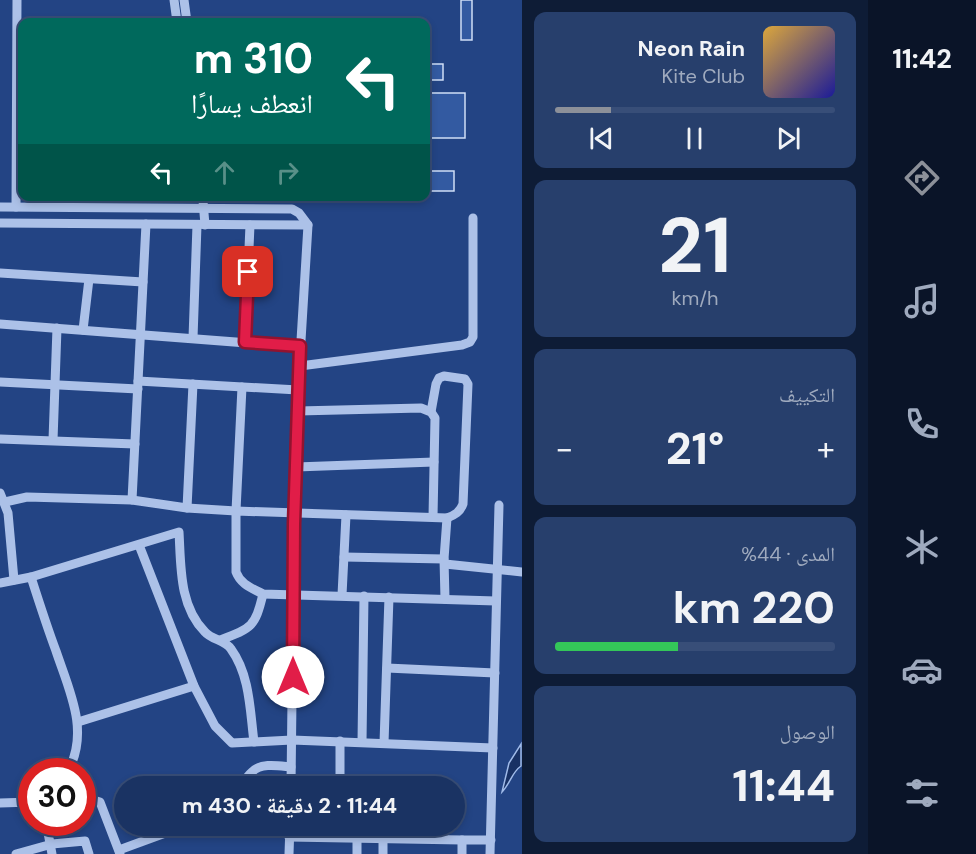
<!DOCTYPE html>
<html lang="ar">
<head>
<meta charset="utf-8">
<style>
	body { margin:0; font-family:"DM Sans","Noto Naskh Arabic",sans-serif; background:#273f6c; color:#f1f3f6; direction:rtl; height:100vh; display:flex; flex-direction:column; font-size:22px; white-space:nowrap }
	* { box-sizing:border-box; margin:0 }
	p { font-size:20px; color:#9faabe }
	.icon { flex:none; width:33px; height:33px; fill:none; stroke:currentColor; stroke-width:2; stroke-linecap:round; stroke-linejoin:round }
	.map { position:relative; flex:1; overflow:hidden; direction:ltr }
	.drawer { display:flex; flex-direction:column; gap:12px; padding:12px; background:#0e1c36; width:346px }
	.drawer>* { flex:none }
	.banner { position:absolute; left:18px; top:18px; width:412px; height:183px; border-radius:12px; box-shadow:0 3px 9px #0003,0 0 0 2px #384e78; direction:rtl; background:#00695c; color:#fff; overflow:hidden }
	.speed { position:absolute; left:18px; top:758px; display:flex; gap:12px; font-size:30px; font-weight:700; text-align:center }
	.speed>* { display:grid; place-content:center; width:78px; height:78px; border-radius:50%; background:#1a3363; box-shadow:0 3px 9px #0003,0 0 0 2px #384e78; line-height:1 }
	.speed .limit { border:9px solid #d22; background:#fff; color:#111 }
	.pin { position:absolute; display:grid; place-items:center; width:51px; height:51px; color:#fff; margin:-26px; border-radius:12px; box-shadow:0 3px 9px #0006 }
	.me { position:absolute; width:66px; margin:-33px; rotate:0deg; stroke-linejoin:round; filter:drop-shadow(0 0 4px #0008) }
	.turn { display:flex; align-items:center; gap:21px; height:126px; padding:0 18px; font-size:27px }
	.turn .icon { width:78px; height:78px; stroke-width:2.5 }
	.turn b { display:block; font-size:42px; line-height:51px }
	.lanes { display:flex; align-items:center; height:57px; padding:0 18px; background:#0003; justify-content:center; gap:30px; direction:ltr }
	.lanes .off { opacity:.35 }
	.big { font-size:45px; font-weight:700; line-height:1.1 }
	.drawer .tile { flex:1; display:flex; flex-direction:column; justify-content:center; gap:9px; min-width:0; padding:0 21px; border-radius:12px; background:#273f6c }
	.drawer .dial { align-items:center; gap:0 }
	.dial b { font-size:78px; line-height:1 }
	.song { display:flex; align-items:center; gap:18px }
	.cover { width:72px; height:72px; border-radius:9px; background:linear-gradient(135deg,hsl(40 70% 55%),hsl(240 70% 35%)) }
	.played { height:6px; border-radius:3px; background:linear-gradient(90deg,#8c9099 20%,#384e78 20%) }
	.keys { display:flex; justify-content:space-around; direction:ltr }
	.heat { display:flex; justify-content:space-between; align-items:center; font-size:33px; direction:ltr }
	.charge { height:9px; border-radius:4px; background:linear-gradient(90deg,#34c759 44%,#384e78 0) }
	.trip { position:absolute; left:114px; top:776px; width:351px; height:60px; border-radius:30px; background:#1a3363; box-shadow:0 3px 9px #0003,0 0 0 2px #384e78; font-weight:700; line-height:60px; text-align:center; direction:rtl }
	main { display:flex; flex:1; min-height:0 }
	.dock { display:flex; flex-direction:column; width:108px; justify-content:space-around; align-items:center; background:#0a1428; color:#9faabe }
	.dock .icon { width:42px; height:42px }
	.dock .selected { color:#8c9099 }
	.dock b { font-size:27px; color:#f1f3f6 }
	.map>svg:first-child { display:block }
</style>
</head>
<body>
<main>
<nav class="dock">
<b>11:42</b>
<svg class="icon selected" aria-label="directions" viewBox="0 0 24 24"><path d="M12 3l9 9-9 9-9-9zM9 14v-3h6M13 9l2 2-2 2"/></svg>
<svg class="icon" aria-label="music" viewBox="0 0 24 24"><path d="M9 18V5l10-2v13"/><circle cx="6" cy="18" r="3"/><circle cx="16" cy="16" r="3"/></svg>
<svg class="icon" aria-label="phone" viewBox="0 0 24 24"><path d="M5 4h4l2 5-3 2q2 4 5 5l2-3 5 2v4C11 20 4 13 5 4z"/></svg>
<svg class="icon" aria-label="climate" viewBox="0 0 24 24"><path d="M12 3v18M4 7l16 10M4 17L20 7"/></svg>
<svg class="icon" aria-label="car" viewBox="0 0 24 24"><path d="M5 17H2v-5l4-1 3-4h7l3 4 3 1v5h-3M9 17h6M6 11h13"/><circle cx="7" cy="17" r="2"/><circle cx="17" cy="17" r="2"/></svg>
<svg class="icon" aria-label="filters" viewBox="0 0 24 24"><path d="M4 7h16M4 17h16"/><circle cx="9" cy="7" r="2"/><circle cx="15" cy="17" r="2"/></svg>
</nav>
<section class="drawer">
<div class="tile">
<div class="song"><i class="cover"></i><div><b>Neon Rain</b><p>Kite Club</p></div></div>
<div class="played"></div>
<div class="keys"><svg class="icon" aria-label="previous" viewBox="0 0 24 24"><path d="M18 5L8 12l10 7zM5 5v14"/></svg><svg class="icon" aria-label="pause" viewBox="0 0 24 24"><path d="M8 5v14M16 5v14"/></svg><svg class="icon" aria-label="next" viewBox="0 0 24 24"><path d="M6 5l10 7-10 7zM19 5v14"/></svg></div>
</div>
<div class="tile dial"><b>21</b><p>km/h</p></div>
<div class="tile"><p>التكييف</p>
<div class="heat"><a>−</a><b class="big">21°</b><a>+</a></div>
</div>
<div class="tile"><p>المدى · 44%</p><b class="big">220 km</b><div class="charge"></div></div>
<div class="tile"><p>الوصول</p><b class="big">11:44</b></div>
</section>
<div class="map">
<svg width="522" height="854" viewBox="0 0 522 854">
	<rect width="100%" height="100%" fill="#234484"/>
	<path fill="#183164" stroke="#a0bbe9" stroke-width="1.5" d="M 521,744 L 521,766 C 512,772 510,784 502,792 L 509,763 Z"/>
	<g fill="#335aa1" stroke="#d0def6" stroke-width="1.5">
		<rect x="461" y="0" width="11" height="40"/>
		<rect x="426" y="64" width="17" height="16"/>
		<rect x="426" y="93" width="39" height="45"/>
		<rect x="426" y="171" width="28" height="20"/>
	</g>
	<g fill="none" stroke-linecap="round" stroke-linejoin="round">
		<g stroke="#acc1e8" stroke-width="9">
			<path d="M 174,0 L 177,22"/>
			<path d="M 184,0 L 187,22"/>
			<path d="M 199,196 L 203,201 L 205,225"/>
			<path d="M 0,207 L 292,209 L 299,213 L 308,225 L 298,390 L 294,524 L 291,786"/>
			<path d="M 16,207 L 17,0"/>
			<path d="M 0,223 L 308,225"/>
			<path d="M 0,273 L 143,282"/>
			<path d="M 0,324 L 300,347"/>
			<path d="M 83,330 L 89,279"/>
			<path d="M 193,338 L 197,225"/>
			<path d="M 245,342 L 250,225"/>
			<path d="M 300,366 L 462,345 L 470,342 L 473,337 L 473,218"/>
			<path d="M 138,381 L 298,390"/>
			<path d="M 0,382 L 138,389"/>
			<path d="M 298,411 L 421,408 L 431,412 L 435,418 L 433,517"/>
			<path d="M 431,412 L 436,384 L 439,378 L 444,376 L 465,379 L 468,384 L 463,504 C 460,512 455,515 447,518 L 236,511 L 236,572 C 241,585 252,588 263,594 L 496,601"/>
			<path d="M 0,439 L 135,444"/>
			<path d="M 53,440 L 57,328"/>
			<path d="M 296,467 L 434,462"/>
			<path d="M 0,493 L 8,513 L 14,580"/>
			<path d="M 132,500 L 146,224"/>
			<path d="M 5,502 L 27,497 L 132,500 L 187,508 L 236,511 L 242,387"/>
			<path d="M 187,508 L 193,384"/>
			<path d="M 139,545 L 194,686 L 215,726 L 232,743 L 292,740 L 493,748"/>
			<path d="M 344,557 L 444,559"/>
			<path d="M 445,564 L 522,572"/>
			<path d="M 31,577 C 39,602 47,627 56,651 C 69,690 90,731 68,771"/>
			<path d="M 0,583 L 31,577 L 179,532 C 181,566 179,606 205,632 C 212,640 225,640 231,649 C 250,675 250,711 254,742"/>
			<path d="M 342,595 L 346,515"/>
			<path d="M 445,599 L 444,559 L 447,518"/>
			<path d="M 220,640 C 252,628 255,627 263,594"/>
			<path d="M 387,668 L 495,673"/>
			<path d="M 78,722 L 194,686"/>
			<path d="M 362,742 L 364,596"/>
			<path d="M 384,743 L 389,597"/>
			<path d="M 238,786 C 245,782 246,777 252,772 C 261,762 280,766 291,767"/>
			<path d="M 340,786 L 340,741"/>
			<path d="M 82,801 L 90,799 L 100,802 L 120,854"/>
			<path d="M 0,803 L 32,802"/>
			<path d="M 46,822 L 52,854"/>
			<path d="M 289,837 L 462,840"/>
			<path d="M 119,850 L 179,828"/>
			<path d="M 16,854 L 52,844 L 85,841 L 89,854"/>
			<path d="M 289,854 L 290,825"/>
			<path d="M 357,854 L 357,837"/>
			<path d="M 383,854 L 383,838"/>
			<path d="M 462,854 L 462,840 L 491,840"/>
			<path d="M 490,854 L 499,505"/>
		</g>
	</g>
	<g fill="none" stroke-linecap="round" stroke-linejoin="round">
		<defs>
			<path id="route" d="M 248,272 L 245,342 L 300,346 L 294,524 L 293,677"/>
		</defs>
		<use href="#route" stroke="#92132f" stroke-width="15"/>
		<use href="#route" stroke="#e11d48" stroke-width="10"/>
	</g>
</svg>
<div class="speed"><div class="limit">30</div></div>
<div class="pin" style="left:248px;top:272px;background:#d93025"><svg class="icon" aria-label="arrive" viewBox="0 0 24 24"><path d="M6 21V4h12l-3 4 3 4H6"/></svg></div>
<svg class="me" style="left:293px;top:677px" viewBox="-20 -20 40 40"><circle r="19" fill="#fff"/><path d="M0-13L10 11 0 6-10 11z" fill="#e11d48"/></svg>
<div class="trip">11:44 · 2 دقيقة · 430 m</div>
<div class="banner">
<div class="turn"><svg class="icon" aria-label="left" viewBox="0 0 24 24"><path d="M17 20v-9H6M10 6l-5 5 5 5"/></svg><div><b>310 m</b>انعطف يسارًا</div></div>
<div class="lanes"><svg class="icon" aria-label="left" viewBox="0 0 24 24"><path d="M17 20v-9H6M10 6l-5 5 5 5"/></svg><svg class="icon off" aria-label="ahead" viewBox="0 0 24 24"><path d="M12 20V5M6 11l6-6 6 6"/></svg><svg class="icon off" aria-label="right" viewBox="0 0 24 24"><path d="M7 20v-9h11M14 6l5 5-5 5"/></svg></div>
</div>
</div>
</main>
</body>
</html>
